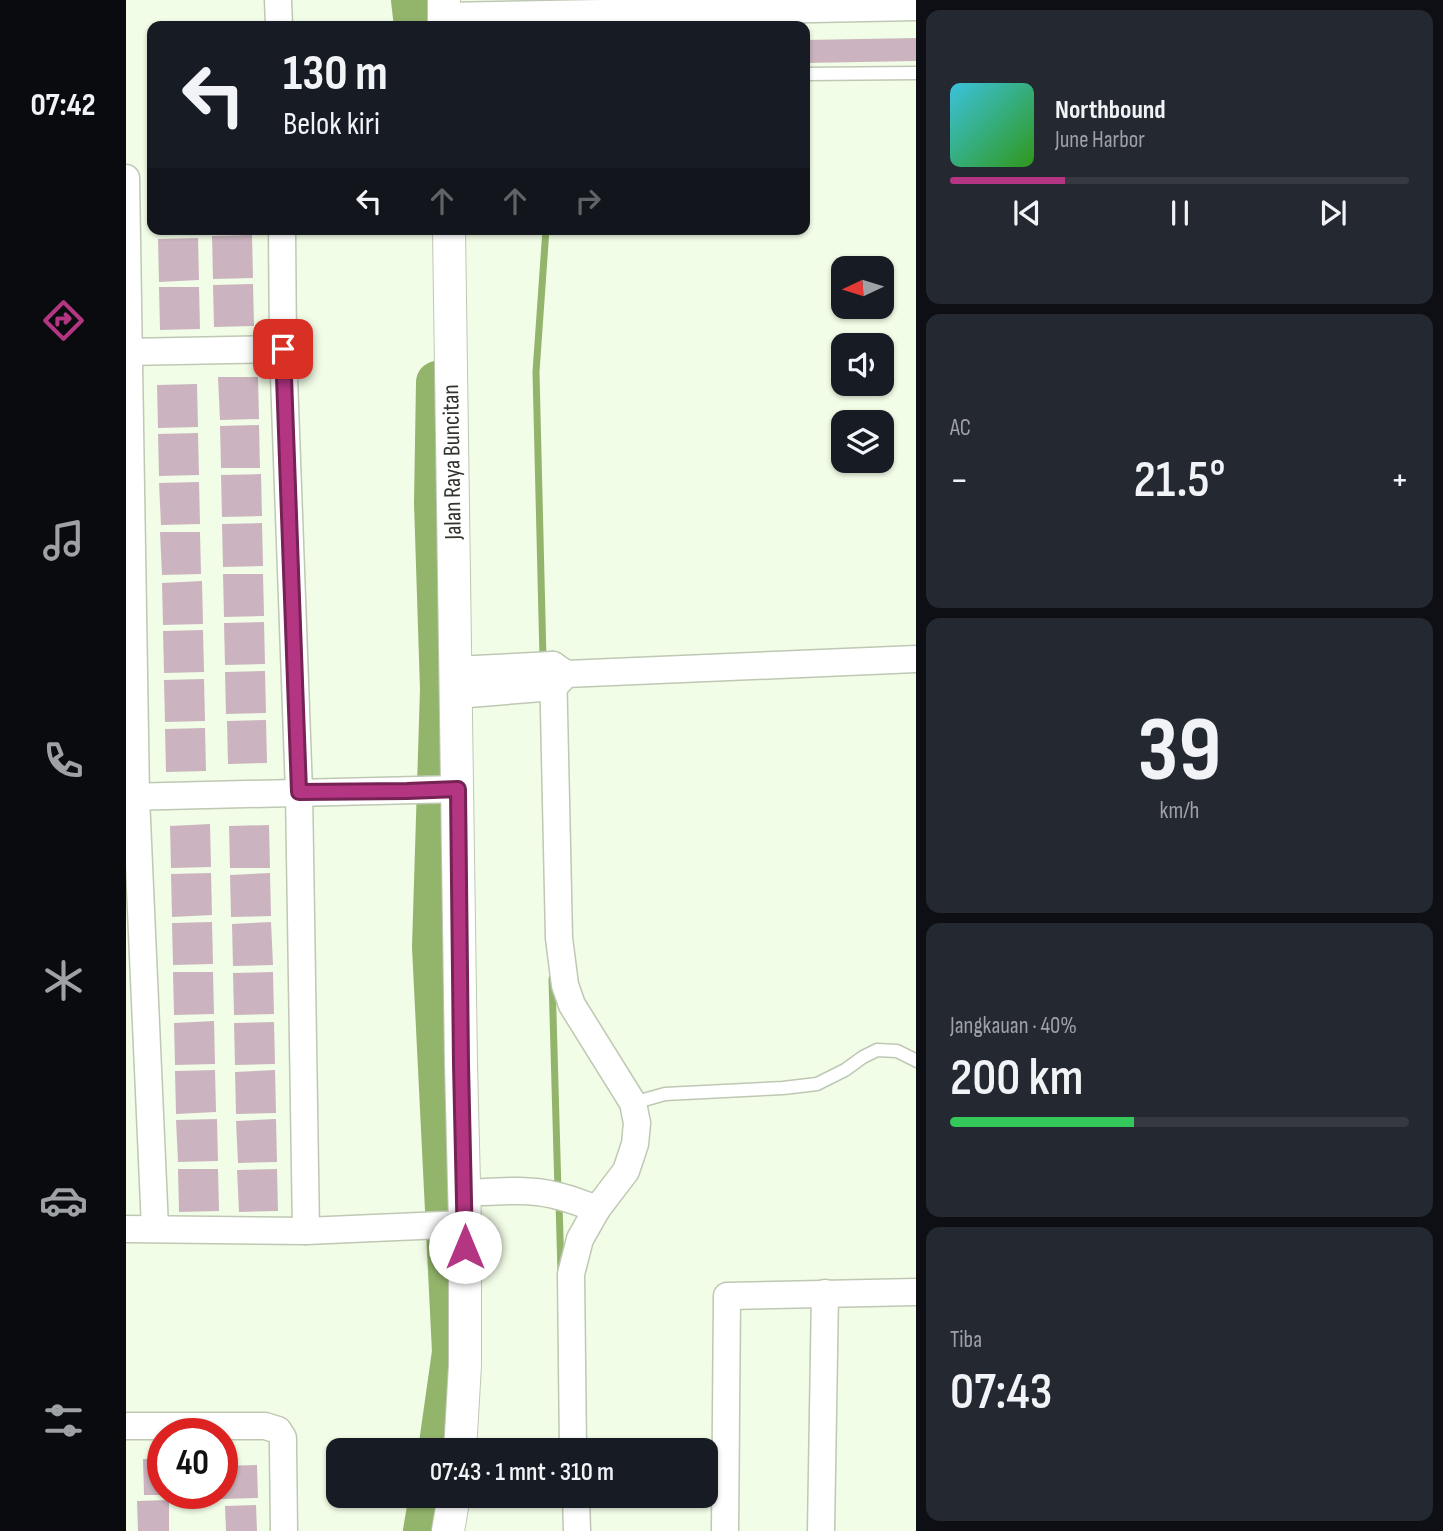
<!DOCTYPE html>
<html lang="id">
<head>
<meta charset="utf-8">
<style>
	body { margin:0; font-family:"Sofia Sans Condensed",sans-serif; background:#242831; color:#f1f3f6; height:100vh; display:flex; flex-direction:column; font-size:26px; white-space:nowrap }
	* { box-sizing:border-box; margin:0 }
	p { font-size:23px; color:#9ea1a6 }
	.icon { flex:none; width:38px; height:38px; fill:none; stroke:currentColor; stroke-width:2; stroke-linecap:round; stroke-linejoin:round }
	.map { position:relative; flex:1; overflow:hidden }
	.details { display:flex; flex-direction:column; gap:10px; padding:10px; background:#0d0f14; width:527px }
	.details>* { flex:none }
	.banner { position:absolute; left:21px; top:21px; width:663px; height:214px; border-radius:14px; box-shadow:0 2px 5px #0004; background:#171b24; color:#f1f3f6; overflow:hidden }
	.needle { width:46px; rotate:266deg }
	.fabs { position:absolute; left:705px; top:256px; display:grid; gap:14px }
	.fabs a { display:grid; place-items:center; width:63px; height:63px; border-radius:14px; background:#171b24; box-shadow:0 2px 5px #0004; font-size:35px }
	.speed { position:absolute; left:21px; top:1418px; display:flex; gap:14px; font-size:35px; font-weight:700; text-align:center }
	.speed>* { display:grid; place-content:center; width:91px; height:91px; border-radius:50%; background:#171b24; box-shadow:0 2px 5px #0004; line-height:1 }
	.speed .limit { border:10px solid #d22; background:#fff; color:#111 }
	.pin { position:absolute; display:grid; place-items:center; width:60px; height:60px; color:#fff; margin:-30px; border-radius:14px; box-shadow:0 4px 10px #0006 }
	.me { position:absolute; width:77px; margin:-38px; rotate:0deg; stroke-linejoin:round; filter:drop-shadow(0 0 5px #0008) }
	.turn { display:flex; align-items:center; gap:24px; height:147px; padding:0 21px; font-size:32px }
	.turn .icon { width:91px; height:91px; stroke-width:2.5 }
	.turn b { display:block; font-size:49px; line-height:60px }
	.lanes { display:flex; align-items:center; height:66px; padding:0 21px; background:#0003; justify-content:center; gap:35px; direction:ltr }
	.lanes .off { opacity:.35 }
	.big { font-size:52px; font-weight:600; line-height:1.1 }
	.details .card { flex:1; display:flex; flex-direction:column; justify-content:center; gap:10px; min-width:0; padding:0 24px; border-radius:14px; background:#242831 }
	.details .dial { align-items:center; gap:0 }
	.dial b { font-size:91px; line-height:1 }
	.song { display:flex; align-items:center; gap:21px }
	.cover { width:84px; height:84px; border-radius:10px; background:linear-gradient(135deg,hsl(190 70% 55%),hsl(110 70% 35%)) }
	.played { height:7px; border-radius:4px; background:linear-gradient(90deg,#b43582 25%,#363941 25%) }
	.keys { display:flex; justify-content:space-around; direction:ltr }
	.heat { display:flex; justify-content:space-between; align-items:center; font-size:38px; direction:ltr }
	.charge { height:10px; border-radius:5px; background:linear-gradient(90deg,#34c759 40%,#363941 0) }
	.trip { position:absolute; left:200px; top:1438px; width:392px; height:70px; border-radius:14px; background:#171b24; box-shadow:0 2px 5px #0004; font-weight:600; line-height:70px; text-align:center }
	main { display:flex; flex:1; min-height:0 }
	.tab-bar { display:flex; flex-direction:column; width:126px; justify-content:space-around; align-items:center; background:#090b0e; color:#9ea1a6 }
	.tab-bar .icon { width:49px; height:49px }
	.tab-bar .current { color:#b43582 }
	.tab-bar b { font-size:32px; color:#f1f3f6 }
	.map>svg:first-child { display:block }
</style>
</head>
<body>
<main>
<nav class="tab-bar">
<b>07:42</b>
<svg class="icon current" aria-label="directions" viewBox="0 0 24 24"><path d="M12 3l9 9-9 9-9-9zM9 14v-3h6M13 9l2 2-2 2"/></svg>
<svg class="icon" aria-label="music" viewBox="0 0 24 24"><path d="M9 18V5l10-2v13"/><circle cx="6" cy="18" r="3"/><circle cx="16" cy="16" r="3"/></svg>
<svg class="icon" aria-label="phone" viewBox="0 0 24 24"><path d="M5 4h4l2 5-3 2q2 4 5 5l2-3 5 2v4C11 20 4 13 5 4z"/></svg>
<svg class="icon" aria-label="climate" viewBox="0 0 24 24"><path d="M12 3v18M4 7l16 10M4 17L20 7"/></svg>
<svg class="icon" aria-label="car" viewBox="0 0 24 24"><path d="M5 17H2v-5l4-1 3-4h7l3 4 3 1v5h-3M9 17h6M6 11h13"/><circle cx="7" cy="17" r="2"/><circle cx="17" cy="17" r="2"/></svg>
<svg class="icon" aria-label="filters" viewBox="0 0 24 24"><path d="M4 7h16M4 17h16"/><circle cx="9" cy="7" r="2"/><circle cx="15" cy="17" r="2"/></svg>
</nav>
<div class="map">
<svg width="791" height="1531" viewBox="0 0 791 1531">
	<rect width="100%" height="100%" fill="#f2fde7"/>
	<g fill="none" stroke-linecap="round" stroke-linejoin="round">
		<g stroke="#93b46b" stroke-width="7">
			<path d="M 417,659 L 410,372 L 420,229"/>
			<path d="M 426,979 L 432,1191"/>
			<path d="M 433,1203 L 435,1272"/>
		</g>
		<g stroke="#93b46b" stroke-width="42">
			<path d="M 286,0 L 289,26"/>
			<path d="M 311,382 L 309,503 L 315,689 L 307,947 L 327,1352 L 313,1451"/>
			<path d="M 298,1531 L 304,1496"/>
		</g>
	</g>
	<g fill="#cbb4bf">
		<path d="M 791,38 L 791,61 L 679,63 L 679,40 Z"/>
		<path d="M 126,235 L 127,278 L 87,279 L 86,236 Z"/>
		<path d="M 72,238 L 73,280 L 33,282 L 32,239 Z"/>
		<path d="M 127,284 L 128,326 L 88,327 L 87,285 Z"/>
		<path d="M 33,287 L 73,287 L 74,329 L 34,330 Z"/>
		<path d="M 92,377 L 132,377 L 133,419 L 94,420 Z"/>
		<path d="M 71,384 L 72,427 L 32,428 L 31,385 Z"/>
		<path d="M 133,425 L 134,468 L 95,468 L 94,426 Z"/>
		<path d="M 72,433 L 73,475 L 33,476 L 32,434 Z"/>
		<path d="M 135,474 L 136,516 L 96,517 L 95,475 Z"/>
		<path d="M 73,482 L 74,524 L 35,525 L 33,483 Z"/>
		<path d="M 136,523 L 137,566 L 97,567 L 96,524 Z"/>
		<path d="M 34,532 L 74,532 L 75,574 L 36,575 Z"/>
		<path d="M 97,574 L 137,574 L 138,616 L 98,617 Z"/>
		<path d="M 76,581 L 77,624 L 37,625 L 36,583 Z"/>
		<path d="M 138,622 L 139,664 L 99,665 L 98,623 Z"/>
		<path d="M 77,630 L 78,672 L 38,673 L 37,631 Z"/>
		<path d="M 139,671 L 140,713 L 100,714 L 99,672 Z"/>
		<path d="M 78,679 L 79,721 L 39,722 L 38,680 Z"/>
		<path d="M 140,720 L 141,763 L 102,764 L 101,721 Z"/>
		<path d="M 79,728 L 80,771 L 40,772 L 39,729 Z"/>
		<path d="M 84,824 L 85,867 L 45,868 L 44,826 Z"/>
		<path d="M 143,825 L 144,868 L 104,868 L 103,826 Z"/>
		<path d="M 85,873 L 86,915 L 46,917 L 45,874 Z"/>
		<path d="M 144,873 L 145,916 L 105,917 L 104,875 Z"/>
		<path d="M 86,922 L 87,964 L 47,965 L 46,923 Z"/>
		<path d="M 145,922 L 147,965 L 107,966 L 106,924 Z"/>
		<path d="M 47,972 L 87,972 L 88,1014 L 48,1015 Z"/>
		<path d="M 147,972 L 148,1014 L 108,1015 L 107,973 Z"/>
		<path d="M 88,1021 L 89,1064 L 49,1065 L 48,1023 Z"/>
		<path d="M 148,1022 L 149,1064 L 109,1065 L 108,1023 Z"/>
		<path d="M 89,1070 L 90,1112 L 50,1114 L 49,1071 Z"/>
		<path d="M 149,1070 L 150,1113 L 110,1114 L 109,1072 Z"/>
		<path d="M 91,1119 L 92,1161 L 52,1162 L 50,1120 Z"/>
		<path d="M 150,1119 L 151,1162 L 112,1163 L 110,1121 Z"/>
		<path d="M 52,1169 L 92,1169 L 93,1211 L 53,1212 Z"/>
		<path d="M 151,1169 L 152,1211 L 113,1212 L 111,1170 Z"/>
		<path d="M 17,1459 L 37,1459 L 37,1495 L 18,1495 Z"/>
		<path d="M 131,1465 L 132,1498 L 95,1499 L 96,1466 Z"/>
		<path d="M 43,1500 L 43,1531 L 12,1531 L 11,1501 Z"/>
		<path d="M 130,1505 L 131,1531 L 100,1531 L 99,1506 Z"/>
	</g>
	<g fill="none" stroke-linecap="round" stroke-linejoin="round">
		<defs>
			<g id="service">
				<path d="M 679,74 L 791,73"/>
				<path d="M 507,1103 L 539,1094 L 657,1088 L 691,1084 L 719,1070 L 737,1057 L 751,1050 L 771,1051 L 791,1061"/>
			</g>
			<g id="minor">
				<path d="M 152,0 L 153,26"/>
				<path d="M 318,16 L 791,7"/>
				<path d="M 0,178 L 10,797 L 29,1228"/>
				<path d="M 156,229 L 157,349 L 173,792 L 180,1231"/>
				<path d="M 0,352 L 157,349"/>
				<path d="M 427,665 L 433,938 L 439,985 L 446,1005 L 507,1103 L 511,1123 L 509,1144 L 500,1171 L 471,1209 L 454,1239 L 445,1274 L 447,1451"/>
				<path d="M 329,670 L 427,665 L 440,674 L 791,659"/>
				<path d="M 330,695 L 428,687 L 439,675"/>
				<path d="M 0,797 L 332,789"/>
				<path d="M 338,1193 C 367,1192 400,1188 428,1195 C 443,1198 457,1204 471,1209"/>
				<path d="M 0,1229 L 180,1231 L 339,1224"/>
				<path d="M 0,1426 L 139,1426 L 152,1430 L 157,1438 L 157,1448 L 158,1531"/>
				<path d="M 450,1496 L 451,1531"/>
				<path d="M 599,1531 L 601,1296 L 791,1292"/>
				<path d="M 695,1531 L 699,1293"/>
			</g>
			<g id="tertiary">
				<path d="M 318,0 L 318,26"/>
				<path d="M 323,229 L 335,1064 L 339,1224 L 339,1365 L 334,1451"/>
				<path d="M 322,1531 L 328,1496"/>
			</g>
		</defs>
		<use href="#service" stroke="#bec8b3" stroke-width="15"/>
		<use href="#minor" stroke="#bec8b3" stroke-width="29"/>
		<use href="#tertiary" stroke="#bec8b3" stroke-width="34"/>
		<use href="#service" stroke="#fff" stroke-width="12"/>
		<use href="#minor" stroke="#fff" stroke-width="26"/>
		<use href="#tertiary" stroke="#fff" stroke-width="32"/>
	</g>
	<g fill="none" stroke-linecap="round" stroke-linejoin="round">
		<defs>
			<path id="route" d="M 157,349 L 173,792 L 281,791 L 332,789 L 335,1064 L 339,1247"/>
		</defs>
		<use href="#route" stroke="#752254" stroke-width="18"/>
		<use href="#route" stroke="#b43582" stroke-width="12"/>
	</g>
	<g text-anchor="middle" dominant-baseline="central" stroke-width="6" stroke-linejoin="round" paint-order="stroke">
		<g font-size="24" fill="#31352d" stroke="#fff">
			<text transform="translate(326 462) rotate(-91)">Jalan Raya Buncitan</text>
		</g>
	</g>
</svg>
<div class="fabs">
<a><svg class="needle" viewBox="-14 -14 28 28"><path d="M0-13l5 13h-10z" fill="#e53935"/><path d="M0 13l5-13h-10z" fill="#9ea1a6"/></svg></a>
<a><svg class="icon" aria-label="sound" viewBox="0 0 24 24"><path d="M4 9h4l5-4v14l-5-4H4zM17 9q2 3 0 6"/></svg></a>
<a><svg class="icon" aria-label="layers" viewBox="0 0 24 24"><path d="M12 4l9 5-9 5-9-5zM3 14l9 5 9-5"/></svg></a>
</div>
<div class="speed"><div class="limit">40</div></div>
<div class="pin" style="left:157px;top:349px;background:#d93025"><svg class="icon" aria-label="arrive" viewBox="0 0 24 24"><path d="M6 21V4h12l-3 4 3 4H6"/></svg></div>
<svg class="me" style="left:339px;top:1247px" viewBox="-20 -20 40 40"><circle r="19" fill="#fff"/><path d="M0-13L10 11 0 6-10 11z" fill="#b43582"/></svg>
<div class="trip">07:43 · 1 mnt · 310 m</div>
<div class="banner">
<div class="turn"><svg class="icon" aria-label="left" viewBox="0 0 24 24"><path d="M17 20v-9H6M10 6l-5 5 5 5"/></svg><div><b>130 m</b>Belok kiri</div></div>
<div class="lanes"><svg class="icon" aria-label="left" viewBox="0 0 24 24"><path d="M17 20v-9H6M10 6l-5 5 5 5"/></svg><svg class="icon off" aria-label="ahead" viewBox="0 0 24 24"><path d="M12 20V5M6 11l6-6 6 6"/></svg><svg class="icon off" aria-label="ahead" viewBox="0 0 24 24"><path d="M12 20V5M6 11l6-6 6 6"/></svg><svg class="icon off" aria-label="right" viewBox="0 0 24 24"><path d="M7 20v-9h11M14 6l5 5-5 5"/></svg></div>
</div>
</div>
<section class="details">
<div class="card">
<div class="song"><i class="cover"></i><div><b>Northbound</b><p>June Harbor</p></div></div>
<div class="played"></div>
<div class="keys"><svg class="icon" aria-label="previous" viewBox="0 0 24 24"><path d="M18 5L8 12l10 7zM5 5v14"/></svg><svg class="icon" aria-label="pause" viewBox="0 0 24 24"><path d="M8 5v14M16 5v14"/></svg><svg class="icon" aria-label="next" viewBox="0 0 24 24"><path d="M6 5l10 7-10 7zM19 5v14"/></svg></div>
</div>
<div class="card"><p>AC</p>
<div class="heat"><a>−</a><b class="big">21.5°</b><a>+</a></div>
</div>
<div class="card dial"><b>39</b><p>km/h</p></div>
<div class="card"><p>Jangkauan · 40%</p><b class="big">200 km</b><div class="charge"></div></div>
<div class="card"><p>Tiba</p><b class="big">07:43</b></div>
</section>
</main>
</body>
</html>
